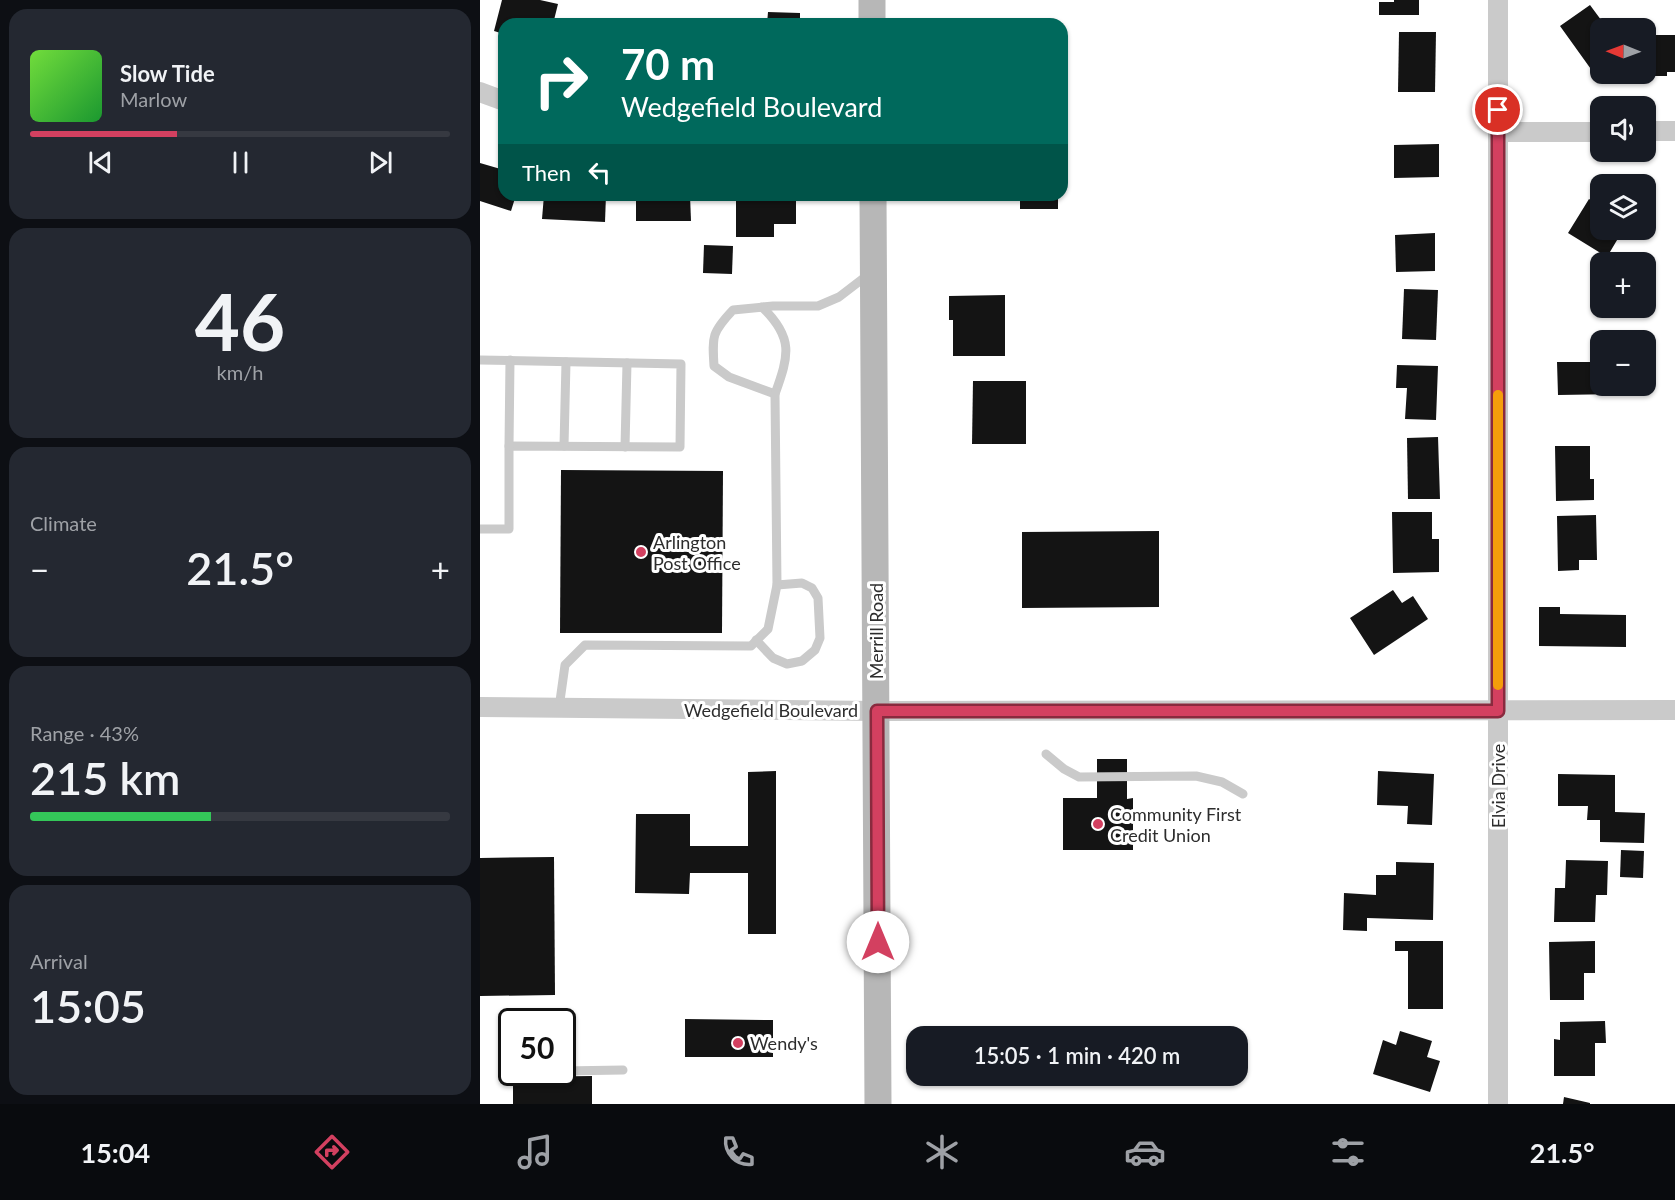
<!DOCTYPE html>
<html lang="en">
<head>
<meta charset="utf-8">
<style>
	body { margin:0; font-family:Lato,sans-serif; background:#242831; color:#f1f3f6; height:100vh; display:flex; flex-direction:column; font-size:22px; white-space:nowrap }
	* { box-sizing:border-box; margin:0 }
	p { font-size:20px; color:#9ea1a6 }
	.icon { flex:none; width:33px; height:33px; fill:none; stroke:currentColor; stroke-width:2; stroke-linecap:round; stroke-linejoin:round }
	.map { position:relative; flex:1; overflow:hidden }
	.panel { display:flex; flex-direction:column; gap:9px; padding:9px; background:#0d0f14; width:480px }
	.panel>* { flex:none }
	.banner { position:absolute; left:18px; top:18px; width:570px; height:183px; border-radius:18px; box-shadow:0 2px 4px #0004; background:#00695c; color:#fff; overflow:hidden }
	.needle { width:39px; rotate:271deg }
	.buttons { position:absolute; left:1110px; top:18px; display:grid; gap:12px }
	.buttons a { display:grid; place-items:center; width:66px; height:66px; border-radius:12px; background:#171b24; box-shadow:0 2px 4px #0004; font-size:30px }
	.speed { position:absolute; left:18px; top:1008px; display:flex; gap:12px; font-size:30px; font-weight:700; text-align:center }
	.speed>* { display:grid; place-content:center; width:78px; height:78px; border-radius:50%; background:#171b24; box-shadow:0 2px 4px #0004; line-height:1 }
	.speed .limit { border:3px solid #111; border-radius:9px; background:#fff; color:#111 }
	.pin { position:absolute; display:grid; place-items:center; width:51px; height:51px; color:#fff; margin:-26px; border:3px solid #fff; border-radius:50%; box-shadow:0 2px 6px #0007 }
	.me { position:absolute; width:66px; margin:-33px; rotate:0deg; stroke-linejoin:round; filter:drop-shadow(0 0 4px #0008) }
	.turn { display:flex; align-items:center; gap:21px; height:126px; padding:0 24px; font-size:27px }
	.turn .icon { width:78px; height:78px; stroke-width:2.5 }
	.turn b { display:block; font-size:42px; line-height:51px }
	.then { display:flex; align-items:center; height:57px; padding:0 24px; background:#0003; gap:12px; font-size:22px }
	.big { font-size:45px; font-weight:600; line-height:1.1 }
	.panel .card { flex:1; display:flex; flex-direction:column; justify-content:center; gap:9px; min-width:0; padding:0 21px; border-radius:18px; background:#242831 }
	.panel .dial { align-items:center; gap:0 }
	.dial b { font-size:78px; line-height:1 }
	.song { display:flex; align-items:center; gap:18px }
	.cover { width:72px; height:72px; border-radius:9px; background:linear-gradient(135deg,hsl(100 70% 55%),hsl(130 70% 35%)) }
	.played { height:6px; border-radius:3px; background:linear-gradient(90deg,#d34060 35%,#363941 35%) }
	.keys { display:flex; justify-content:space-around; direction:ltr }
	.heat { display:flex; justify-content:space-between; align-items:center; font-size:33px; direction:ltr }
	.charge { height:9px; border-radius:4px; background:linear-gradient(90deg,#34c759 43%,#363941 0) }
	.trip { position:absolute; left:426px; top:1026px; width:342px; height:60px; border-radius:18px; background:#171b24; box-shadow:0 2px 4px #0004; font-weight:600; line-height:60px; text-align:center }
	.menu { display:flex; height:96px; justify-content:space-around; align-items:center; background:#090b0e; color:#9ea1a6 }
	.menu .icon { width:42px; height:42px }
	.menu .selected { color:#d34060 }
	.menu b { font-size:27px; color:#f1f3f6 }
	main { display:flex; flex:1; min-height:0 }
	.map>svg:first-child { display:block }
</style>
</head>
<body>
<main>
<section class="panel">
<div class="card">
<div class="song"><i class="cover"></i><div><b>Slow Tide</b><p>Marlow</p></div></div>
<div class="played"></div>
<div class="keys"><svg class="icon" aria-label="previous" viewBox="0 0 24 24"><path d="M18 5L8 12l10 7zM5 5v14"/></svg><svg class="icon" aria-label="pause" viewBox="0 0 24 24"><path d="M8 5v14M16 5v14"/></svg><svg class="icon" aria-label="next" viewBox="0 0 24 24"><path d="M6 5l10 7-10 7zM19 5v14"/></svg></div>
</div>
<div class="card dial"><b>46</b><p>km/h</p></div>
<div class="card"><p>Climate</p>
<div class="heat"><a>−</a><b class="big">21.5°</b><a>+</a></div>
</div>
<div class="card"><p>Range · 43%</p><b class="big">215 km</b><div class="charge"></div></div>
<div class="card"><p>Arrival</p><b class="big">15:05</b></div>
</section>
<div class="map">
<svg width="1195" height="1104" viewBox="0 0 1195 1104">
	<rect width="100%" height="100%" fill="#fff"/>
	<g fill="#141414">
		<path d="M 22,0 L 60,0 L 78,4 L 73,24 L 24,24 L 24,34 L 14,31 Z"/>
		<path d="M 914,0 L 939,0 L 939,15 L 899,15 L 899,2 L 914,2 Z"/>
		<path d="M 1110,5 L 1127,28 L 1120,28 L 1120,67 L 1113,72 L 1080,26 Z"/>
		<path d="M 288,12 L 320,13 L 320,24 L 287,24 Z"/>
		<path d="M 919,32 L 956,32 L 955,92 L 918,92 Z"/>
		<path d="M 1166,35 L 1195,35 L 1195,72 L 1187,72 L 1187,76 L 1164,76 Z"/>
		<path d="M 959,144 L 959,177 L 914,178 L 914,145 Z"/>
		<path d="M 0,163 L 24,170 L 24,195 L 36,195 L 31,211 L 0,201 Z"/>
		<path d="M 64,195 L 126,195 L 125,222 L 62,219 Z"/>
		<path d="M 156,195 L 210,195 L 211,221 L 156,221 Z"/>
		<path d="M 256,195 L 316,195 L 316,224 L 294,224 L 294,237 L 256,237 Z"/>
		<rect x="540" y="195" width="38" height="14"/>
		<path d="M 1109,199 L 1120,206 L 1120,230 L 1143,230 L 1127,257 L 1088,233 Z"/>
		<path d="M 955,233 L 955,271 L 916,272 L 915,235 Z"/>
		<path d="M 224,245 L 253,246 L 252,274 L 223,273 Z"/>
		<path d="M 924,289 L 958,290 L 956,340 L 922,339 Z"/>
		<path d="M 525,295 L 525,356 L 473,356 L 473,320 L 469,320 L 469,296 Z"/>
		<path d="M 1077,362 L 1120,362 L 1120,386 L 1139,386 L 1140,394 L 1078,395 Z"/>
		<path d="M 917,365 L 958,366 L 956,420 L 925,419 L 927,388 L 916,388 Z"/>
		<path d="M 493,381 L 546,381 L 546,444 L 492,444 Z"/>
		<path d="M 958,437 L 960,499 L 928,499 L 927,438 Z"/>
		<path d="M 1075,446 L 1110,446 L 1110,479 L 1114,479 L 1114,500 L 1076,501 Z"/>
		<path d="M 81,470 L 243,471 L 242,633 L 80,633 Z"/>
		<path d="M 912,512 L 952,512 L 952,539 L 959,539 L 959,572 L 913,573 Z"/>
		<path d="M 1116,515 L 1117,560 L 1099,560 L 1099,570 L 1078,571 L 1077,516 Z"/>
		<path d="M 679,531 L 679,607 L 542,608 L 542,532 Z"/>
		<path d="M 913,590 L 922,603 L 933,596 L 948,619 L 894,655 L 870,618 Z"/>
		<path d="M 1059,607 L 1080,607 L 1080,614 L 1146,615 L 1146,647 L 1059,646 Z"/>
		<path d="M 617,759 L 647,759 L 647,799 L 653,798 L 653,850 L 583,850 L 583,798 L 617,798 Z"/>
		<path d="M 296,771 L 296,934 L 268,934 L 268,873 L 210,873 L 209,894 L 155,893 L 156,814 L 210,814 L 210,846 L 268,846 L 268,772 Z"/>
		<path d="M 898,771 L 954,774 L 952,825 L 927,824 L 928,806 L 897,805 Z"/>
		<path d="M 1078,774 L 1135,775 L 1135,812 L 1165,813 L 1164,843 L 1120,842 L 1120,820 L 1107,820 L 1108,806 L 1078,806 Z"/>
		<path d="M 1141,850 L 1164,851 L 1163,878 L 1140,877 Z"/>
		<path d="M 74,857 L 75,995 L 0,996 L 0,858 Z"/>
		<path d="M 1086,860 L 1128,861 L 1127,895 L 1116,895 L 1115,922 L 1074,922 L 1075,888 L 1085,888 Z"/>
		<path d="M 916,862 L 954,863 L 953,920 L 887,918 L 887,931 L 863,930 L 864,893 L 896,895 L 896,875 L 916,875 Z"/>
		<path d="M 915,941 L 963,941 L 963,1009 L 928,1009 L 928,951 L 915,951 Z"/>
		<path d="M 1115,941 L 1115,973 L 1104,973 L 1104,1000 L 1070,1000 L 1069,942 Z"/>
		<path d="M 205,1019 L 293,1020 L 293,1057 L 205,1057 Z"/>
		<path d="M 1125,1021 L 1126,1043 L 1115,1043 L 1115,1076 L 1074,1076 L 1074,1039 L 1080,1040 L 1080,1022 Z"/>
		<path d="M 920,1031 L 952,1041 L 947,1057 L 960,1061 L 950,1092 L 893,1074 L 903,1040 L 916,1045 Z"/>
		<path d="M 112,1076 L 112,1104 L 33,1104 L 33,1077 Z"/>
		<path d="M 1084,1097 L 1110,1103 L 1110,1104 L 1083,1104 Z"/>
	</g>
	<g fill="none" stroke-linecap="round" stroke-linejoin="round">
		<g stroke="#cacaca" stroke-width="9">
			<path d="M 0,360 L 201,364 L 200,447 L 29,446 L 29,529 L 0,529"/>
			<path d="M 295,394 L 249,377 L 234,366 C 232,336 232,332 253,310 L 293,306 L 338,306 L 359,297 L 389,274"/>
			<path d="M 29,446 L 30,360"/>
			<path d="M 84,446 L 86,362"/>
			<path d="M 145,447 L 147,363"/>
			<path d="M 276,640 L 293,658 L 307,664 L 322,661 L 335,650 L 340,638 L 338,598 L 332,588 L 322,583 L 297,585"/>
			<path d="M 79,708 L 85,665 L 105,645 L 271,646 L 288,629 L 297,585 L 295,394 C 309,355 314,338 282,307"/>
			<path d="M 566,754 L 584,769 L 599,777 L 716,776 L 742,782 L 763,794"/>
			<path d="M 82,1071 L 143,1070"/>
		</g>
		<g stroke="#cacaca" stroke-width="20">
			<path d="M 0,92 L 24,101"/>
			<path d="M 1166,131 L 1195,131"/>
			<path d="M 1018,132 L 1120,132"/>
			<path d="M 0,707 L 397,711 L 1195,710"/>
			<path d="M 1018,1104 L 1018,0"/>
		</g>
		<g stroke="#b7b7b7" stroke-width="27">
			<path d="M 392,0 L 392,24"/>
			<path d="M 393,195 L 398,1104"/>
		</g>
	</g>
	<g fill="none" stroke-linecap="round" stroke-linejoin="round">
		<defs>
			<path id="route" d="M 398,942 L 397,711 L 1018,711 L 1018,110"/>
		</defs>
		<use href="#route" stroke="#892a3e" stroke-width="15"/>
		<use href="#route" stroke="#d34060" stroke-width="10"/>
		<path stroke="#f59e0b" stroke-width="10" d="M 1018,685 L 1018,395"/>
	</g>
	<g fill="#d34060" stroke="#fff" stroke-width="2">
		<circle cx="161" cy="552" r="6"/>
		<circle cx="618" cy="824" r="6"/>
		<circle cx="258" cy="1043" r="6"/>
	</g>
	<g text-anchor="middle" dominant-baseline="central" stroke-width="6" stroke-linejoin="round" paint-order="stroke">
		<g font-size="18" fill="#2d2d2d" stroke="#fff" text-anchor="start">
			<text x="173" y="542">Arlington<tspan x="173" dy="21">Post Office</tspan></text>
			<text x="630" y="814">Community First<tspan x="630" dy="21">Credit Union</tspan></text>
			<text x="270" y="1043">Wendy's</text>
		</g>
		<g font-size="18" fill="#2d2d2d" stroke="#fff">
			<text transform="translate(396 631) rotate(-90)">Merrill Road</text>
			<text x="291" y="710">Wedgefield Boulevard</text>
			<text transform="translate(1018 786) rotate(-90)">Elvia Drive</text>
		</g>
	</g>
</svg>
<div class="buttons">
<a><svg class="needle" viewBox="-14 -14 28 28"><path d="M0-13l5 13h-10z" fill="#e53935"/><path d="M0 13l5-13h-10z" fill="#9ea1a6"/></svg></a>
<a><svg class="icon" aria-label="sound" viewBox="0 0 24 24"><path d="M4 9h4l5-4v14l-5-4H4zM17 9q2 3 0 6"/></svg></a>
<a><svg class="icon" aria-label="layers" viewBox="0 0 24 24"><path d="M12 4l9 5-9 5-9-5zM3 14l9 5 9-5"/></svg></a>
<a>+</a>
<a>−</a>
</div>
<div class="speed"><div class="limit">50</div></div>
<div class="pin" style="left:1018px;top:110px;background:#d93025"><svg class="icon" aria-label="arrive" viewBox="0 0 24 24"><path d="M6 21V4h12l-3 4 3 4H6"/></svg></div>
<svg class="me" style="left:398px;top:942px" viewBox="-20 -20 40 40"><circle r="19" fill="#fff"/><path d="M0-13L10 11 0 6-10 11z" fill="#d34060"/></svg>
<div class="trip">15:05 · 1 min · 420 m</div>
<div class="banner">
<div class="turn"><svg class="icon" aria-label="right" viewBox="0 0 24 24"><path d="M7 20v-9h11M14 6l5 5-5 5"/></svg><div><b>70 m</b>Wedgefield Boulevard</div></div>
<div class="then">Then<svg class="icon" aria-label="left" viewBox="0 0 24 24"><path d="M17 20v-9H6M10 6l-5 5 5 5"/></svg></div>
</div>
</div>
</main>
<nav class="menu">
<b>15:04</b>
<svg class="icon selected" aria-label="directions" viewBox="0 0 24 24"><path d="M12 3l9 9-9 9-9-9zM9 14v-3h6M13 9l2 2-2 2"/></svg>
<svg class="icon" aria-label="music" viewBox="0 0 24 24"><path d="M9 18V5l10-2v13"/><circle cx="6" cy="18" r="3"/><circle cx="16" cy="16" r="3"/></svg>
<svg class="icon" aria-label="phone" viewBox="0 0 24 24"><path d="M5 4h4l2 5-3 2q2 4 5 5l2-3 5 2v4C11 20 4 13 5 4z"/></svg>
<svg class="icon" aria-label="climate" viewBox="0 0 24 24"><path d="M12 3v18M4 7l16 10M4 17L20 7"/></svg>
<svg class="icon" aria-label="car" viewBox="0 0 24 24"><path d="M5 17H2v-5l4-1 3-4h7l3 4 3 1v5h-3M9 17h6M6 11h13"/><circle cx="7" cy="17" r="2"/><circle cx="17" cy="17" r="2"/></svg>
<svg class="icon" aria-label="filters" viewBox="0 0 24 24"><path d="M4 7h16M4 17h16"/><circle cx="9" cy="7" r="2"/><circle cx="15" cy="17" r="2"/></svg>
<b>21.5°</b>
</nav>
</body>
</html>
